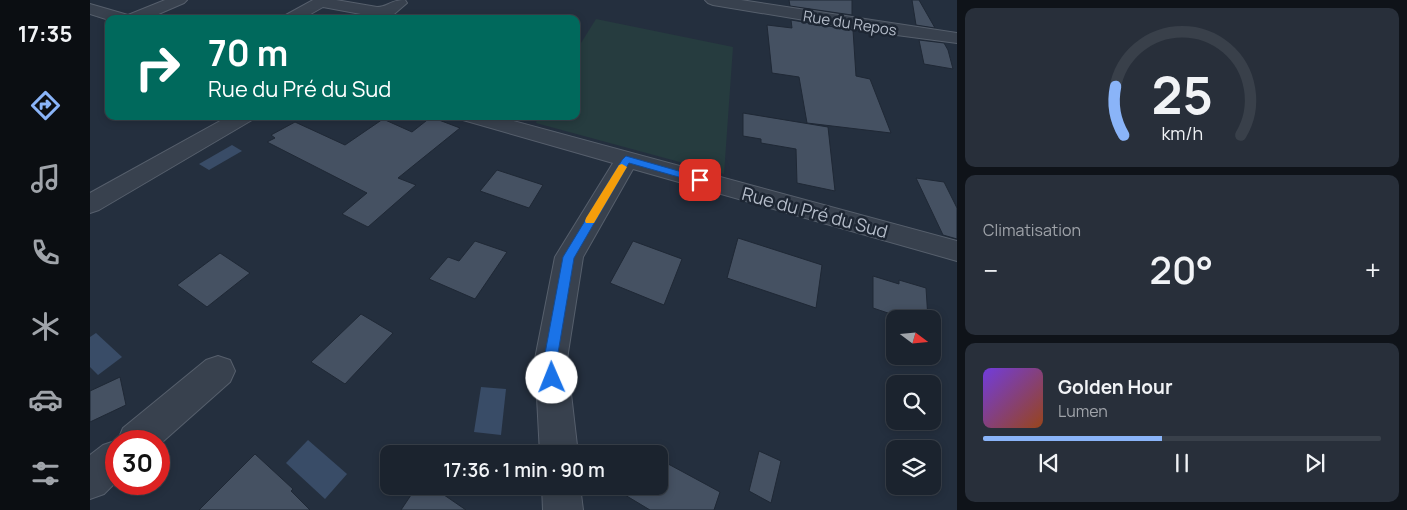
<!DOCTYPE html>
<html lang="fr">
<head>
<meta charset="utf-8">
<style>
	body { margin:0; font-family:Manrope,sans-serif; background:#282f3a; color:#f1f3f6; height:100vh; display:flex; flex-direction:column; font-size:19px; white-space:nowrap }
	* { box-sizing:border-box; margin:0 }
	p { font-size:16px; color:#a0a4aa }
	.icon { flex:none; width:28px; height:28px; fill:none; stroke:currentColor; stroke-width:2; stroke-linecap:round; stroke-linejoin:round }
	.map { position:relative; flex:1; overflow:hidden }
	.drawer { display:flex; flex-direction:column; gap:8px; padding:8px; background:#0f1319; width:450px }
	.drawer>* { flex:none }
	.top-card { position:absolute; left:15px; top:15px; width:475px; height:105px; border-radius:10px; box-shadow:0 2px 8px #0003,0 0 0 1px #39404a; background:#00695c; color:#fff; overflow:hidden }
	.needle { width:32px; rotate:106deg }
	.controls { position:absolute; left:796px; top:310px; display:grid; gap:10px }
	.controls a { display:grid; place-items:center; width:55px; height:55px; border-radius:10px; background:#1b232e; box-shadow:0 2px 8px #0003,0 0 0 1px #39404a; font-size:25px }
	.speed { position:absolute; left:15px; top:430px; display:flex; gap:10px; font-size:25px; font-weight:700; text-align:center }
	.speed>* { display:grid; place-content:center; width:65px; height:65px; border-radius:50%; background:#1b232e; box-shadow:0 2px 8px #0003,0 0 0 1px #39404a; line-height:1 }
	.speed .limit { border:8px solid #d22; background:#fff; color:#111 }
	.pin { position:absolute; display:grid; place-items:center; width:42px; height:42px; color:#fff; margin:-21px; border-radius:10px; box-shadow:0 2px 8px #0006 }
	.me { position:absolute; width:55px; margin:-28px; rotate:359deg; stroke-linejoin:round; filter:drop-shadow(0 0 4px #0008) }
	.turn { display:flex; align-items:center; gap:18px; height:105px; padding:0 20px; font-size:22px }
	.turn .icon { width:65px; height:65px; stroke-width:2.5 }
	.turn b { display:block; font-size:35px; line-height:42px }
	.big { font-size:38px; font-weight:600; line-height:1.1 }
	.drawer .widget { flex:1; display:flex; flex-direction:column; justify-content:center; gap:8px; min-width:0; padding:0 18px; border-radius:10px; background:#282f3a }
	.drawer .dial { align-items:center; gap:0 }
	.dial svg { height:130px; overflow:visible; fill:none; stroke:#39404a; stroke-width:7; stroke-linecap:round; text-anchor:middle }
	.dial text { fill:#f1f3f6; stroke:none }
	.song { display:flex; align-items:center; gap:15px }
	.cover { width:60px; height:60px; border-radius:8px; background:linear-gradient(135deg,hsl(260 70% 55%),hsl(20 70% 35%)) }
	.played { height:5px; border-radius:2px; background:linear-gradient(90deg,#8ab4f8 45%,#39404a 45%) }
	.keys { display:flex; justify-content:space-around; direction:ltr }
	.heat { display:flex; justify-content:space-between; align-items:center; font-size:28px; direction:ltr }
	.trip { position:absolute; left:290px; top:445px; width:288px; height:50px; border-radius:10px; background:#1b232e; box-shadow:0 2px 8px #0003,0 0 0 1px #39404a; font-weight:600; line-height:50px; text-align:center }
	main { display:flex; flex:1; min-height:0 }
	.dock { display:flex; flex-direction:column; width:90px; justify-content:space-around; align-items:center; background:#0b0e12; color:#a0a4aa }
	.dock .icon { width:35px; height:35px }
	.dock .active { color:#8ab4f8 }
	.dock b { font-size:22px; color:#f1f3f6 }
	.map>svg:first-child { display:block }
</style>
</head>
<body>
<main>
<nav class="dock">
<b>17:35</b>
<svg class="icon active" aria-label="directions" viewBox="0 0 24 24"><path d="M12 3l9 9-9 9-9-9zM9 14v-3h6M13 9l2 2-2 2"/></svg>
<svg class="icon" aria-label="music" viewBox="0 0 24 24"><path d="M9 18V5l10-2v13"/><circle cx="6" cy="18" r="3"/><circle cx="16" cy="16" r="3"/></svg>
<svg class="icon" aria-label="phone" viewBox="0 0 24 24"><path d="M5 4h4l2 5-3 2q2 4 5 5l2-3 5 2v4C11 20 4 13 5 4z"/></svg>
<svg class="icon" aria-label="climate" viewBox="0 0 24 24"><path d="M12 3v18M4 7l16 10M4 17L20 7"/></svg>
<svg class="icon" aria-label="car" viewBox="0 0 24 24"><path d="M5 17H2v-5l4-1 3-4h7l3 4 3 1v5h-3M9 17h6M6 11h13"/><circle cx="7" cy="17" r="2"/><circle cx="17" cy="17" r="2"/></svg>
<svg class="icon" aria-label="filters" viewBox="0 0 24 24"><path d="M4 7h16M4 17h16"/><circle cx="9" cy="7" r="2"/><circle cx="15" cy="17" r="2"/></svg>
</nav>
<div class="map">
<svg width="867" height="510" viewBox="0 0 867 510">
	<rect width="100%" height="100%" fill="#242f3e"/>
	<path fill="#263c3f" d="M 506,19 L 643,47 L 634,174 L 446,123 L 448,116 L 486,116 L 486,51 Z"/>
	<g fill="#394c67">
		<path d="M 142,145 L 152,151 L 119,170 L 109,164 Z"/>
		<path d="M 6,333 L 32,357 L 8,375 L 0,367 L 0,337 Z"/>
		<path d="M 391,387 L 416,389 L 411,435 L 384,432 Z"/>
		<path d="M 218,440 L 257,474 L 235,499 L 196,463 Z"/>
	</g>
	<g fill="#455162" stroke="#1f2835">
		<path d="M 699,0 L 762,0 L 762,15 L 700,6 Z"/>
		<path d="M 822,0 L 829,0 L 845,28 L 826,25 Z"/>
		<path d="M 701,20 L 763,30 L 766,76 L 780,79 L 801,133 L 717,123 L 709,77 L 682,73 L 677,25 L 702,28 Z"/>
		<path d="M 829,40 L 854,43 L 858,50 L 863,69 L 834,64 Z"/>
		<path d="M 653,113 L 738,127 L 745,191 L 707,183 L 706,149 L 671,143 L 671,139 L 653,136 Z"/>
		<path d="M 341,117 L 370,128 L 308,178 L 326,185 L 278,227 L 252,214 L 277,193 L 177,142 L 185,138 L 181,135 L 205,122 L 255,145 L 293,119 L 322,132 Z"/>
		<path d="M 407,170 L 453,185 L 439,208 L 390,191 Z"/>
		<path d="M 826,178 L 854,182 L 867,208 L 867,239 L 853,235 Z"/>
		<path d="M 648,238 L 732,265 L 726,308 L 637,278 Z"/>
		<path d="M 385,241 L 417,252 L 385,299 L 339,279 L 358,257 L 369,261 Z"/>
		<path d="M 543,241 L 592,259 L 574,305 L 520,283 Z"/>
		<path d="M 130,253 L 160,273 L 117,307 L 87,285 Z"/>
		<path d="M 783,276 L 809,284 L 809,280 L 836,288 L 838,319 L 816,319 L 783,308 Z"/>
		<path d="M 271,314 L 303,333 L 255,384 L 221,362 Z"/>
		<path d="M 30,377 L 36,405 L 0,422 L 0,391 Z"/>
		<path d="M 669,451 L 691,461 L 681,503 L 659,491 Z"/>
		<path d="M 165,454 L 203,489 L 201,491 L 220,510 L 109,510 Z"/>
		<path d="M 569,459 L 630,492 L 624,510 L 560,510 L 520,486 L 569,486 Z"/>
		<path d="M 327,486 L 341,486 L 376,510 L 311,510 Z"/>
	</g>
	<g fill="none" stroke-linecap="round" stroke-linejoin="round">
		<defs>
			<g id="street">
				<path d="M 75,0 L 97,0 L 94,3 L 57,19 L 19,20 L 0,14 L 0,4 L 38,15 Z"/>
				<path d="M 223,0 L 246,0 L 287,7 C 298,7 300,0 315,0 L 317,3 L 303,15 L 297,17 L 287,17 L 233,7 L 212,19 L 192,19 L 194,16 Z"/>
				<path d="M 615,0 L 651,0 L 867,33 L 867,43 L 799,34 L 623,5 L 618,3 Z"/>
				<path d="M 139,116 L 165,116 L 162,120 L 9,210 L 0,213 L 0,193 Z"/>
				<path d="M 370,116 L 405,116 L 867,241 L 867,261 L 543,169 L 493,257 L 477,359 L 488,454 L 450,454 L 445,359 L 465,257 L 523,163 L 373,120 Z"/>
				<path d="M 128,356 L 140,360 L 145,371 L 140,382 L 69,445 L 69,441 L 26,441 L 26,482 L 14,494 L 0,499 L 0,455 L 13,445 L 28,440 L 33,428 L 116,360 Z"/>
				<path d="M 452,486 L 490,486 L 493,510 L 453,510 Z"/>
			</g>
		</defs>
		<use href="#street" stroke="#565f6c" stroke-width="2"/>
		<use href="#street" fill="#38414e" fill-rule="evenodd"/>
	</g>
	<path fill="#1a73e8" stroke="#114b97" d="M 536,156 L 613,178 L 615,180 L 610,183 L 539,163 L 484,258 L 467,359 L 469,378 L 467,383 L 462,385 L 457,383 L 454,359 L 473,257 L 532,160 Z"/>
	<path fill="#f59e0b" d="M 532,164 L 537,167 L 504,223 L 496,223 L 495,221 L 496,218 L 529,165 Z"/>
	<g text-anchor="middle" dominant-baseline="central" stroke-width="5" stroke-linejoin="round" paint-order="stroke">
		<g font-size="15" fill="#b4bcc9" stroke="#1d2633">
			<text transform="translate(760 23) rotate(9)">Rue du Repos</text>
		</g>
		<g font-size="18" fill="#b4bcc9" stroke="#1d2633">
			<text transform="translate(725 212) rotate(15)">Rue du Pré du Sud</text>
		</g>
	</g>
</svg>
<div class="controls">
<a><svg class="needle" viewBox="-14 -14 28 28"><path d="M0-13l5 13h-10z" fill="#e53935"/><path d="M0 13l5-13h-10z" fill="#a0a4aa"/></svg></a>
<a><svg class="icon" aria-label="search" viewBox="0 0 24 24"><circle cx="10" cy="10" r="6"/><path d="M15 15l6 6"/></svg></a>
<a><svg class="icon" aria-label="layers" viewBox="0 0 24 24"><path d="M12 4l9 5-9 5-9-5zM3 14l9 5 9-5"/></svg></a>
</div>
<div class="speed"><div class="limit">30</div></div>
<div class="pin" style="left:610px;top:180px;background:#d93025"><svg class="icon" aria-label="arrive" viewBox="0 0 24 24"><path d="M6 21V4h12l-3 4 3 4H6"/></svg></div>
<svg class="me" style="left:462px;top:378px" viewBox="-20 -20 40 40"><circle r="19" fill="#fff"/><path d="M0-13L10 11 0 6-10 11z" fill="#1a73e8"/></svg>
<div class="trip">17:36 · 1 min · 90 m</div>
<div class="top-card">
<div class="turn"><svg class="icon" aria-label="right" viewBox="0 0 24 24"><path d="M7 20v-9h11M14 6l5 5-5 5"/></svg><div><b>70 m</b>Rue du Pré du Sud</div></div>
</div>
</div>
<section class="drawer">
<div class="widget dial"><svg viewBox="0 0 100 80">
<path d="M14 69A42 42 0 1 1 86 69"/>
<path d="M14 69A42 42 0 0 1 9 39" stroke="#8ab4f8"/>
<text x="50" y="56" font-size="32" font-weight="700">25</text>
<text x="50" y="72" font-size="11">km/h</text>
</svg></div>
<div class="widget"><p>Climatisation</p>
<div class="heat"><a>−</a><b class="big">20°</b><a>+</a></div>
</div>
<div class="widget">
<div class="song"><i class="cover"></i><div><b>Golden Hour</b><p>Lumen</p></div></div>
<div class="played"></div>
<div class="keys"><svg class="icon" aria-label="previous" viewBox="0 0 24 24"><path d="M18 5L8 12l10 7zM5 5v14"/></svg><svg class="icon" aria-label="pause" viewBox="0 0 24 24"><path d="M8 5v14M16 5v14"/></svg><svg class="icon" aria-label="next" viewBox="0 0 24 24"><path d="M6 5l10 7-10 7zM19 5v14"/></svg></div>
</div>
</section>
</main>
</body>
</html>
